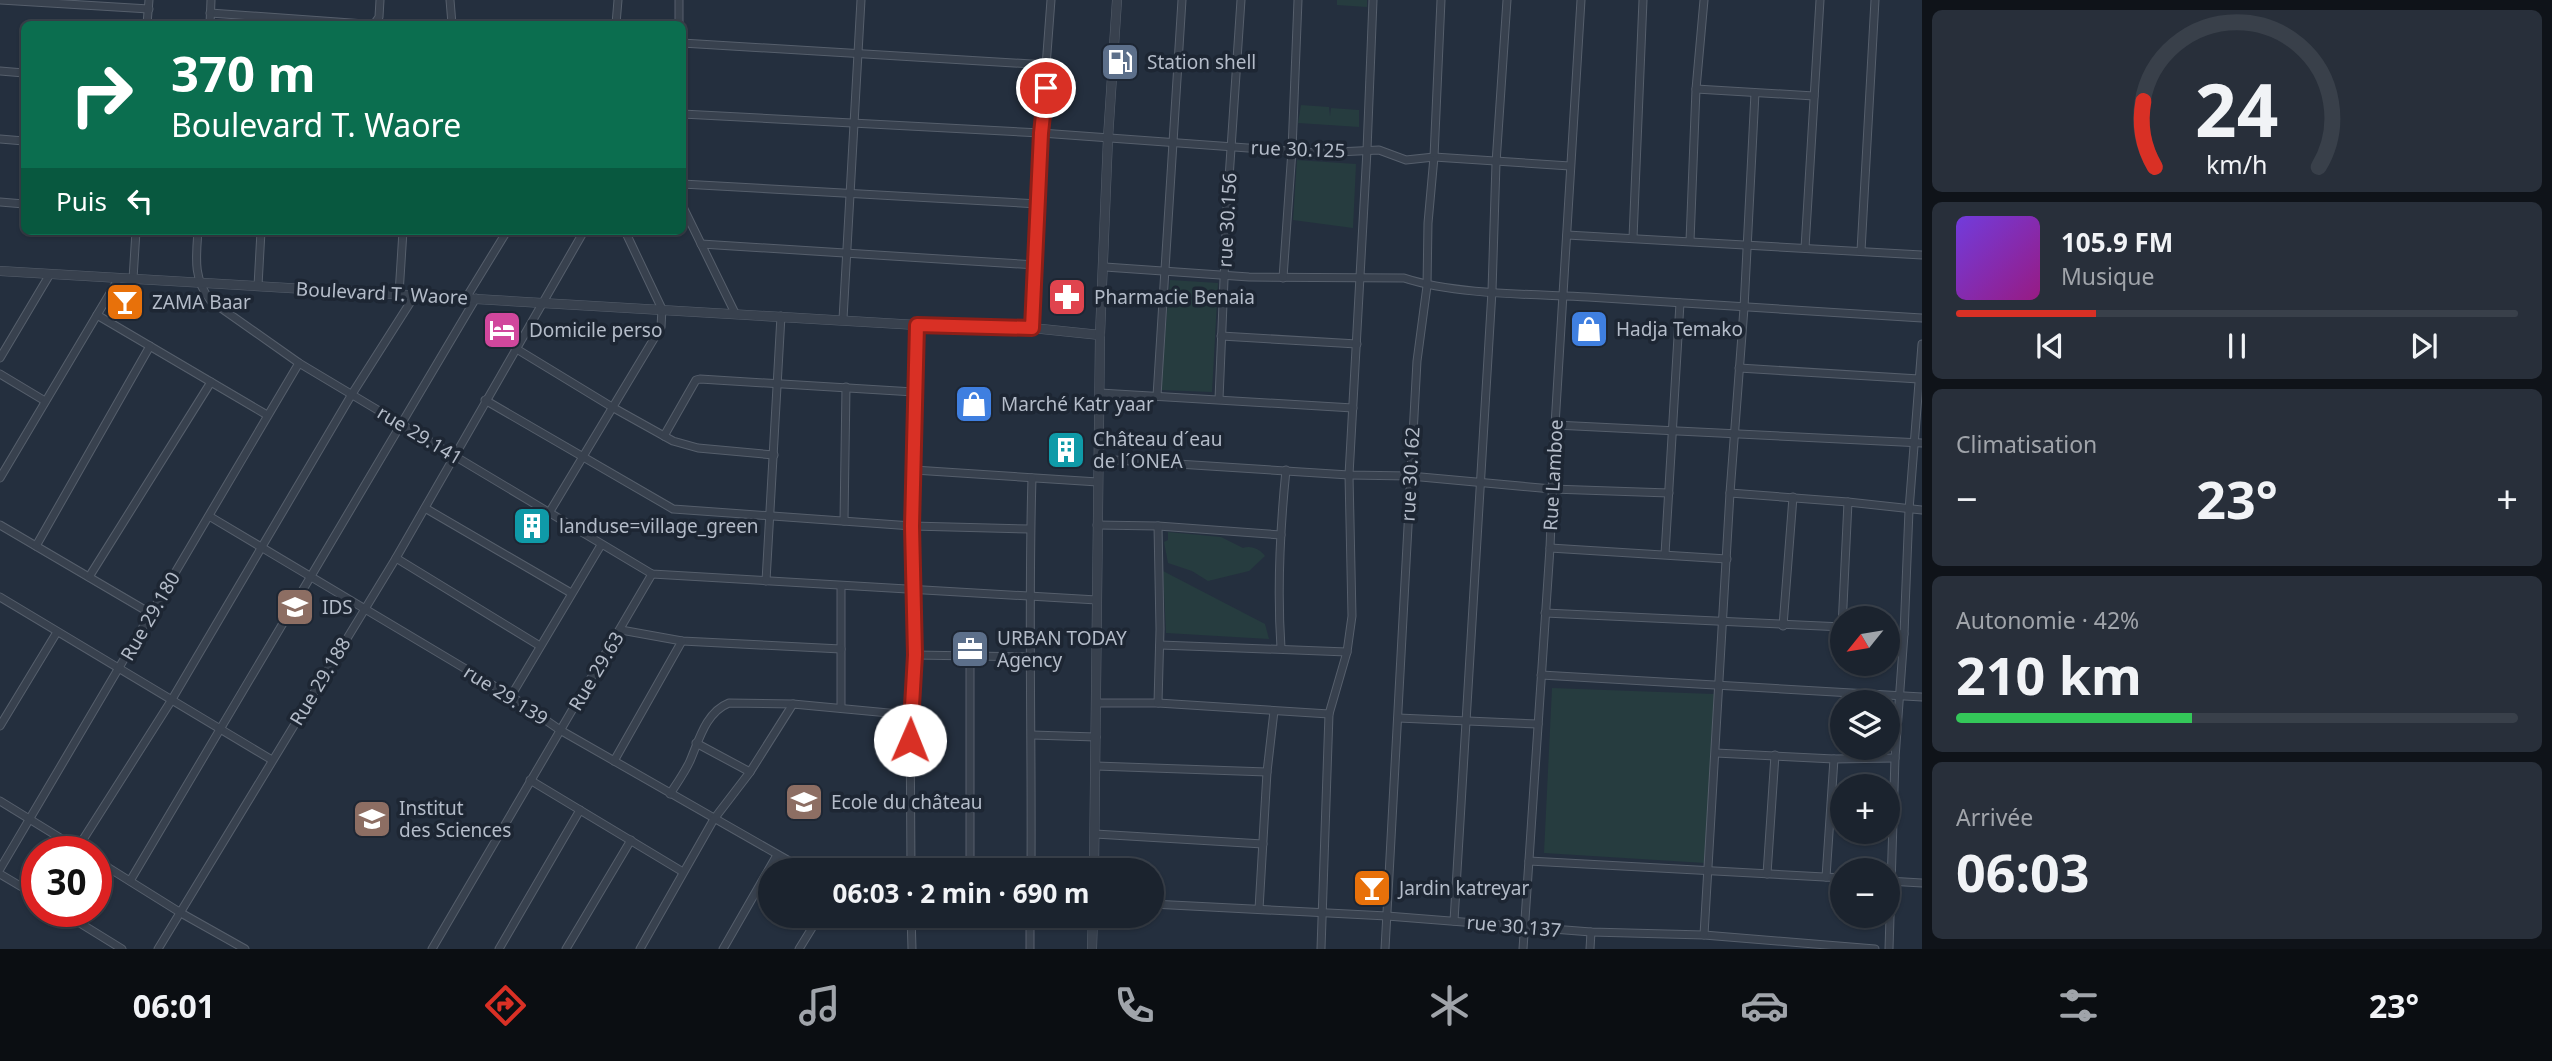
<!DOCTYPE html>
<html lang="fr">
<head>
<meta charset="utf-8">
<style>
	body { margin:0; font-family:"Noto Sans",sans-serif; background:#282f3a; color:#f1f3f6; height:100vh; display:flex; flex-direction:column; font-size:26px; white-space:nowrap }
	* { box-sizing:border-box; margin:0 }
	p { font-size:23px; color:#a0a4aa }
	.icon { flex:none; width:38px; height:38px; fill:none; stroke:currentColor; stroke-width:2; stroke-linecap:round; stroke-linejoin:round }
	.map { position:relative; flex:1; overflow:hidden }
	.details { display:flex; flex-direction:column; gap:10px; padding:10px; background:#0f1319; width:630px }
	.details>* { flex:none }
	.hud { position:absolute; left:21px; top:21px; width:665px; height:214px; border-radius:10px; box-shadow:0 2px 5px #0004,0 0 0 2px #39404a; background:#0b6e4f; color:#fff; overflow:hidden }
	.needle { width:46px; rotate:240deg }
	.controls { position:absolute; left:1830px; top:606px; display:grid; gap:14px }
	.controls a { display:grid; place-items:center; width:70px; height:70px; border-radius:50%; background:#1b232e; box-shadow:0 2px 5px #0004,0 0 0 2px #39404a; font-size:35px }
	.speed { position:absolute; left:21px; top:836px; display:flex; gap:14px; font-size:35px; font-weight:700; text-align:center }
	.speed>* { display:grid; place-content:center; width:91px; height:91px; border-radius:50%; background:#1b232e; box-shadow:0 2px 5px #0004,0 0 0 2px #39404a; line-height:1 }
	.speed .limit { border:10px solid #d22; background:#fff; color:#111 }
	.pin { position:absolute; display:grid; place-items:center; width:60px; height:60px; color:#fff; margin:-30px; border:4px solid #fff; border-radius:50%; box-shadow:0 2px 7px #0007 }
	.me { position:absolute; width:77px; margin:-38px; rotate:1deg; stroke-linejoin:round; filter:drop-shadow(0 0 5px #0008) }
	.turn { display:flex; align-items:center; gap:24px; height:147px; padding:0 35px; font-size:32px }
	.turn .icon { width:91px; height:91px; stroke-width:2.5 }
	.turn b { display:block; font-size:49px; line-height:60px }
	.then { display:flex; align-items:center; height:66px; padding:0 35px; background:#0003; gap:14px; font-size:26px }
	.big { font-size:52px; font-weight:700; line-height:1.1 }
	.details .tile { flex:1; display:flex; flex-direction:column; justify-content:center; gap:10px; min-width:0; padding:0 24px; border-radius:10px; background:#282f3a }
	.details .dial { align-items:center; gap:0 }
	.dial svg { height:182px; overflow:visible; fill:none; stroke:#39404a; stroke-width:7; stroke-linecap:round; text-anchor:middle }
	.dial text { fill:#f1f3f6; stroke:none }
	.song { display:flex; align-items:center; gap:21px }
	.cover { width:84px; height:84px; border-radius:10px; background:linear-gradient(135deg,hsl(260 70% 55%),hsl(310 70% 35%)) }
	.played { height:7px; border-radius:4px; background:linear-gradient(90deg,#d93025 25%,#39404a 25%) }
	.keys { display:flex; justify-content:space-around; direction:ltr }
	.heat { display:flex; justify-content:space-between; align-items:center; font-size:38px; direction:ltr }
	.charge { height:10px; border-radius:5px; background:linear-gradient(90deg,#34c759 42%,#39404a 0) }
	.trip { position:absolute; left:758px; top:858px; width:406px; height:70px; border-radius:35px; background:#1b232e; box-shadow:0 2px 5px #0004,0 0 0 2px #39404a; font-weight:700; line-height:70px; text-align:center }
	.tabs { display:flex; height:112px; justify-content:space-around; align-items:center; background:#0b0e12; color:#a0a4aa }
	.tabs .icon { width:49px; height:49px }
	.tabs .on { color:#d93025 }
	.tabs b { font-size:32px; color:#f1f3f6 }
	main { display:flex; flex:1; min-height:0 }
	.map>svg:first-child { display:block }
</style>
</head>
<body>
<main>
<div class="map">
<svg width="1922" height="949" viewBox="0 0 1922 949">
	<rect width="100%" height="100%" fill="#242f3e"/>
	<g fill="#263c3f">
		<path d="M 1337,0 L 1367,0 L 1367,7 L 1337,5 Z"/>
		<path d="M 1301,105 L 1329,107 L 1330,116 L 1331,108 L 1359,110 L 1359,127 L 1298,123 Z"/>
		<path d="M 1297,160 L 1356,164 L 1353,228 L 1293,220 Z"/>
		<path d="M 1170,280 L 1218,283 L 1212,392 L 1160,390 Z"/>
		<path d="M 1168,532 L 1221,537 L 1243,548 C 1251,545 1260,549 1265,556 L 1249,571 L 1208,581 L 1192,571 L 1168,563 L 1164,542 L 1168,540 Z"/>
		<path d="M 1163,571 L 1265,624 L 1269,639 L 1166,633 Z"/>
		<path d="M 1552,688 L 1714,694 L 1705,863 L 1544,853 Z"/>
	</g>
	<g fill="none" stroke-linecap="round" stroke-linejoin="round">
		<defs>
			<g id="minor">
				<path d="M 0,0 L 149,9"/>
				<path d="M 450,0 L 452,24"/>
				<path d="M 210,13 L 365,24"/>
				<path d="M 147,24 L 149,0"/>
				<path d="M 210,24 L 211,0"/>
				<path d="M 374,24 L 379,17 L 380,0"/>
				<path d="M 616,24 L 618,0"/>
				<path d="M 679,24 L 679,0"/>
				<path d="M 682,43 L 1048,65"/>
				<path d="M 0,71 L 24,73"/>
				<path d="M 1696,89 L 1814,96"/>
				<path d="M 682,114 L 1041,133 L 1316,153 L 1379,150 L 1406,160 L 1434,157 L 1570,166"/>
				<path d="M 0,139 L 24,141"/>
				<path d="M 682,184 L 1039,204"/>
				<path d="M 0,202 L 24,204"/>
				<path d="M 682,205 L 735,313"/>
				<path d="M 198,231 C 196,257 193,280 211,301 L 299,363 L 652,574 L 1097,600"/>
				<path d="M 1567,235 L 1922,255"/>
				<path d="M 1633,238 L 1643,0"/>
				<path d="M 1690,241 L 1696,89 L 1704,0"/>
				<path d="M 701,244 L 1036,265"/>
				<path d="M 1805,248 L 1820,0"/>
				<path d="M 1861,251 L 1875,0"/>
				<path d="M 1105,267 L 1249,277 L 1404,278 C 1456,295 1533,294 1588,297 C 1700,304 1811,312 1922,318"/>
				<path d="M 1283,278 L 1292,150 L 1298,0"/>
				<path d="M 133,279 L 136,231"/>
				<path d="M 258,286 L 261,231"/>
				<path d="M 399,294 L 403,231"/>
				<path d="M 466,298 L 507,231"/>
				<path d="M 97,315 L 267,415"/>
				<path d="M 843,319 L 861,0"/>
				<path d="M 1032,328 L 1041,133 L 1051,0"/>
				<path d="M 1221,336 L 1357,344"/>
				<path d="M 515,348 L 612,407 L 673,441 L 698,448 L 774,455"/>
				<path d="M 0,358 L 50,274"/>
				<path d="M 1739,368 L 1919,379"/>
				<path d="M 0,374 L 45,401"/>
				<path d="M 1100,393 L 1353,408"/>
				<path d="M 1157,396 L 1182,0"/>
				<path d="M 1219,399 L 1227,208 L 1241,0"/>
				<path d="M 485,400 L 673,509 L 912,526 L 1030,529"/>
				<path d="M 1555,425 L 1922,443"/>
				<path d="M 664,436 L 696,380 L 700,379 L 914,392"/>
				<path d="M 1099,459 L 1349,475 L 1410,476 L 1552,489 L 1669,493"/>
				<path d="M 914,470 L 1098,482"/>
				<path d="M 0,478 L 119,278"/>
				<path d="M 1730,493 L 1848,502 L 1922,510"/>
				<path d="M 425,508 L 571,593"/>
				<path d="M 549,513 L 661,327 L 662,309 L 625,231"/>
				<path d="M 209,516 L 511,696 L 560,730 L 805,870"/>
				<path d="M 844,521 L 846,387"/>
				<path d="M 0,525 L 150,613"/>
				<path d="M 1097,525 L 1158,526 L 1281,535"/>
				<path d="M 36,546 L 150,346"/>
				<path d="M 1550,548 L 1727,559"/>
				<path d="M 1665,554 L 1680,303"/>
				<path d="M 396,558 L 540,646"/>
				<path d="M 89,577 L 211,382"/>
				<path d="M 766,581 L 781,316"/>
				<path d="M 841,587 L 841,708"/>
				<path d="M 0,597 L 272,760"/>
				<path d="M 1545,613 L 1843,627"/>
				<path d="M 1783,626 L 1793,497"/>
				<path d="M 1842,627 L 1848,502"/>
				<path d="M 621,630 L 682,641 L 841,649"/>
				<path d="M 1888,633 L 1904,634"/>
				<path d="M 1160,645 L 1347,652"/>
				<path d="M 1281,648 C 1277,589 1280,529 1286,470"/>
				<path d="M 915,655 L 1030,657"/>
				<path d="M 1541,675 L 1922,697"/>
				<path d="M 511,696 L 601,545"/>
				<path d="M 1097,703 L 1158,703 L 1329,714"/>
				<path d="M 1158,703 L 1160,629 L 1158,526"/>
				<path d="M 1398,718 L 1538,724"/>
				<path d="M 0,726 L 57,632"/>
				<path d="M 1032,735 L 1096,737"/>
				<path d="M 696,743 L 750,772"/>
				<path d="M 1716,753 L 1834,759 L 1895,758"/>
				<path d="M 614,761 L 682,641"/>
				<path d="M 1096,766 L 1267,772"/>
				<path d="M 530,780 L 683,872"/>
				<path d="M 670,794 C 677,783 685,772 690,761 C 699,740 706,712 729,703 L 793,704"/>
				<path d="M 0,801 L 83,852"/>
				<path d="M 1095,834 L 1263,844"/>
				<path d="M 77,849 L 171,701 L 352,394 L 415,295"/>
				<path d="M 96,860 L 181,913 L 245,949"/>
				<path d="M 1529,861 L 1843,878"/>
				<path d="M 0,869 L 299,363"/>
				<path d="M 911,870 L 910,715 L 915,655 L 912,526 L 917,325"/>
				<path d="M 970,870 L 970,656"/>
				<path d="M 1031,870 C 1032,739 1028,609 1032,478"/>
				<path d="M 0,874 L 37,896"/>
				<path d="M 1767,874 L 1775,755"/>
				<path d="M 1826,877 L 1834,759"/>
				<path d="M 130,881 L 476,298"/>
				<path d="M 1888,881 L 1922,883"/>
				<path d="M 1152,904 L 1387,916 L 1591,932 L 1704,935 L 1875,949"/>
				<path d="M 1259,909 L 1267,772 L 1274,711"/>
				<path d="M 62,912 L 122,949"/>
				<path d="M 911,915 L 912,949"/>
				<path d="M 1030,915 L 1030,949"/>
				<path d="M 1454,921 L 1492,291 L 1496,163 L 1507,0"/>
				<path d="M 1704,935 L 1730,493 L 1744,308 L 1755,93"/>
				<path d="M 158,949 L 396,558 L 584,231"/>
				<path d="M 432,949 L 652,574"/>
				<path d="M 499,949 L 580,810"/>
				<path d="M 566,949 L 631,840"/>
				<path d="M 640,949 L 714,819 L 750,772 L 793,704 L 910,715"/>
				<path d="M 723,949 L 777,855"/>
				<path d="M 799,949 L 820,915"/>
				<path d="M 1321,949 L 1329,714 L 1347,652 L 1352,616 L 1349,475 L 1367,150 L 1373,0"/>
				<path d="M 1385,949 L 1417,361 L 1427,286 L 1428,223 L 1434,157 L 1441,0"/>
				<path d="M 1523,949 L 1550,548 L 1555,425 L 1581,0"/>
				<path d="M 1590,949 L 1591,932"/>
				<path d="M 1889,949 L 1895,758 L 1904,634 L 1909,510 L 1922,344"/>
			</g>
			<g id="tertiary">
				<path d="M 0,271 L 917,325 L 1032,328 L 1100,335"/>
				<path d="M 1094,870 L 1100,335 L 1108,138 L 1117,0"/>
				<path d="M 1092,949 L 1093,915"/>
			</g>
		</defs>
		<use href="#minor" stroke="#565f6c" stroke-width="9"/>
		<use href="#tertiary" stroke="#565f6c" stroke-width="10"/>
		<use href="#minor" stroke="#38414e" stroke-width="7"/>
		<use href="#tertiary" stroke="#38414e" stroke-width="9"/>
	</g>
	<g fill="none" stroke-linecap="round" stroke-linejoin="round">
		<defs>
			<path id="route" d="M 910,740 L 915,655 L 912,526 L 917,325 L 1032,328 L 1041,133 L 1046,88"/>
		</defs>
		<use href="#route" stroke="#8d1f18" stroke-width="18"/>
		<use href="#route" stroke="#d93025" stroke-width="12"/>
	</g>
	<defs>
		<symbol id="fuel-square" viewBox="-11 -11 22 22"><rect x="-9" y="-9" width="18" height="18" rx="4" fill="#5c6f8a" stroke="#1d2633"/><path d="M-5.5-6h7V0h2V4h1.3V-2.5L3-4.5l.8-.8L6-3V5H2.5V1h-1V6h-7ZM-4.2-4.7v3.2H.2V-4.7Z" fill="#fff"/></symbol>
		<symbol id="pharmacy-square" viewBox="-11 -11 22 22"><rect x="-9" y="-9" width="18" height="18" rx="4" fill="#e0444e" stroke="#1d2633"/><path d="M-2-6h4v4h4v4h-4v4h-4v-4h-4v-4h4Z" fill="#fff"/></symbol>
		<symbol id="bar-square" viewBox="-11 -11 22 22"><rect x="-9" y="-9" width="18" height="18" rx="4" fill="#e8710a" stroke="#1d2633"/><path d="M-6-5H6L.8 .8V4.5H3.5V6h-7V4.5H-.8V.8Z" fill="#fff"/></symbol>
		<symbol id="shop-square" viewBox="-11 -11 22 22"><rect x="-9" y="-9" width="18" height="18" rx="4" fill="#3f7fe0" stroke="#1d2633"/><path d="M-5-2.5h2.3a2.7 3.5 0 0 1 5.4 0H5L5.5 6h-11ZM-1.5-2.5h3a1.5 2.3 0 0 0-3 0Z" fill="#fff"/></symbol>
		<symbol id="hotel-square" viewBox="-11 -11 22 22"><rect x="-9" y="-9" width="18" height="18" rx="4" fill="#d1479c" stroke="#1d2633"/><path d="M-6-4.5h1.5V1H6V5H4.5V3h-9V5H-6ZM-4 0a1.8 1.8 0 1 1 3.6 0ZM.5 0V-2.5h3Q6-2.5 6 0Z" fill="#fff"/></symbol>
		<symbol id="building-square" viewBox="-11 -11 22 22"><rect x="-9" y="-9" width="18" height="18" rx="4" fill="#0f9aa8" stroke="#1d2633"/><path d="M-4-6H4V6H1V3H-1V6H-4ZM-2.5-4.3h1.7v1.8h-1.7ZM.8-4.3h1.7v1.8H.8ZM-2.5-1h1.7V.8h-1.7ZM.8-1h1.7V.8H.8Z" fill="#fff"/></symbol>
		<symbol id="school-square" viewBox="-11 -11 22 22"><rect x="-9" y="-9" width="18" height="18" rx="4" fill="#8d6e63" stroke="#1d2633"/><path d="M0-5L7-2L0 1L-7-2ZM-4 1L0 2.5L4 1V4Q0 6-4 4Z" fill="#fff"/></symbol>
		<symbol id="office-square" viewBox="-11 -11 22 22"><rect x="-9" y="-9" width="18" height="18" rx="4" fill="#5c6f8a" stroke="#1d2633"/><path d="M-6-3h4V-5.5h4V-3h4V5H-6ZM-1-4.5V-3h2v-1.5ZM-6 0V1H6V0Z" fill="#fff"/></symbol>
	</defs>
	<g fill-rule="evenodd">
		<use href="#fuel-square" x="1098" y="40" width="44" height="44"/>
		<use href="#pharmacy-square" x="1045" y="275" width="44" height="44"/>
		<use href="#bar-square" x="103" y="280" width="44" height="44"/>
		<use href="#shop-square" x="1567" y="307" width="44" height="44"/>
		<use href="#hotel-square" x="480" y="308" width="44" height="44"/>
		<use href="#shop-square" x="952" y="382" width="44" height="44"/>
		<use href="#building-square" x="1044" y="428" width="44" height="44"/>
		<use href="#building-square" x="510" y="504" width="44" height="44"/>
		<use href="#school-square" x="273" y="585" width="44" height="44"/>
		<use href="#office-square" x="948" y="627" width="44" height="44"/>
		<use href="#school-square" x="782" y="780" width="44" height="44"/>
		<use href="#school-square" x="350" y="797" width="44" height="44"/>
		<use href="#bar-square" x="1350" y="866" width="44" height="44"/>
	</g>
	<g text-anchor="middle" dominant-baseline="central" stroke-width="7" stroke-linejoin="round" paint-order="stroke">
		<g font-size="19" fill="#b4bcc9" stroke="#1d2633" text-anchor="start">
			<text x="1147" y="62">Station shell</text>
			<text x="1094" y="297">Pharmacie Benaia</text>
			<text x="152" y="302">ZAMA Baar</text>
			<text x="1616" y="329">Hadja Temako</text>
			<text x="529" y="330">Domicile perso</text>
			<text x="1001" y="404">Marché Katr yaar</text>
			<text x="1093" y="439">Château d´eau<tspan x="1093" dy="22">de l´ONEA</tspan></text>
			<text x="559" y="526">landuse=village_green</text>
			<text x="322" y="607">IDS</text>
			<text x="997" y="638">URBAN TODAY<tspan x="997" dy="22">Agency</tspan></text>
			<text x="831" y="802">Ecole du château</text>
			<text x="399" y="808">Institut<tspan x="399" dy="22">des Sciences</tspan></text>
			<text x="1399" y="888">Jardin katreyar</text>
		</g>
		<g font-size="19" fill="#b4bcc9" stroke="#1d2633">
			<text transform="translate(1298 149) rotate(2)">rue 30.125</text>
			<text transform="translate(1227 220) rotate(-87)">rue 30.156</text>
			<text transform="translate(382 293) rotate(3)">Boulevard T. Waore</text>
			<text transform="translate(420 435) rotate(31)">rue 29.141</text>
			<text transform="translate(1410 474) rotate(-87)">rue 30.162</text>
			<text transform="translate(1553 475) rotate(-87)">Rue Lamboe</text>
			<text transform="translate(150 616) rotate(-60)">Rue 29.180</text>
			<text transform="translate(596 671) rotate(-59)">Rue 29.63</text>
			<text transform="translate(320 681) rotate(-59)">Rue 29.188</text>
			<text transform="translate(506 695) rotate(32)">rue 29.139</text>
			<text transform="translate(1514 926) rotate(5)">rue 30.137</text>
		</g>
	</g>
</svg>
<div class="controls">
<a><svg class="needle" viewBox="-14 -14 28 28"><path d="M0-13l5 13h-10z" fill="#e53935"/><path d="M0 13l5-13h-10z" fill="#a0a4aa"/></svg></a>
<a><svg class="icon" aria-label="layers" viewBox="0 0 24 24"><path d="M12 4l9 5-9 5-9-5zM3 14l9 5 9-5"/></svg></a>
<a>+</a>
<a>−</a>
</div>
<div class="speed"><div class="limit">30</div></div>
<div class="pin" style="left:1046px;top:88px;background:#d93025"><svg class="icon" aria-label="arrive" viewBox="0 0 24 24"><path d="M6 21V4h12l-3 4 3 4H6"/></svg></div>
<svg class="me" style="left:910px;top:740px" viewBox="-20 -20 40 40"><circle r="19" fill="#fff"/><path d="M0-13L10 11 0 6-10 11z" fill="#d93025"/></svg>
<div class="trip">06:03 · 2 min · 690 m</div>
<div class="hud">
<div class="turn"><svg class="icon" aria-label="right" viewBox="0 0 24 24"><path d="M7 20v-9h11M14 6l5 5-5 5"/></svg><div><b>370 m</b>Boulevard T. Waore</div></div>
<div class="then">Puis<svg class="icon" aria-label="left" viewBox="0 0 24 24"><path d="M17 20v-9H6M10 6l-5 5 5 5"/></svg></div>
</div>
</div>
<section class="details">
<div class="tile dial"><svg viewBox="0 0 100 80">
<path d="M14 69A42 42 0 1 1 86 69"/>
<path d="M14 69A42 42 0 0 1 9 40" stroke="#d93025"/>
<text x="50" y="56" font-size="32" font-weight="700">24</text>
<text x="50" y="72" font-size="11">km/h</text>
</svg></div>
<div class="tile">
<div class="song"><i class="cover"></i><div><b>105.9 FM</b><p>Musique</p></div></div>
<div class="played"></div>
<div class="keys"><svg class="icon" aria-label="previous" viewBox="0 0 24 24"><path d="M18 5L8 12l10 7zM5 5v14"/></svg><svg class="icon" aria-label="pause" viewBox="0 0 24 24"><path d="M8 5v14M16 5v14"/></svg><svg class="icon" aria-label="next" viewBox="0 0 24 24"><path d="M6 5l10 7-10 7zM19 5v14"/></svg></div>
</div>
<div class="tile"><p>Climatisation</p>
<div class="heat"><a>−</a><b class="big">23°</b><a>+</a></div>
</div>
<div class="tile"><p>Autonomie · 42%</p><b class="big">210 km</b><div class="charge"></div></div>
<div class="tile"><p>Arrivée</p><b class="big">06:03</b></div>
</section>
</main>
<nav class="tabs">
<b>06:01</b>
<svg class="icon on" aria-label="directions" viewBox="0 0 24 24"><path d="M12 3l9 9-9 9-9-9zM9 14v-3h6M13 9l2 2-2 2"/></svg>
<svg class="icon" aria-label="music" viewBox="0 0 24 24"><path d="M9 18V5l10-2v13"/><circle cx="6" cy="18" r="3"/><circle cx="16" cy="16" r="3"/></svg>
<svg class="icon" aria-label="phone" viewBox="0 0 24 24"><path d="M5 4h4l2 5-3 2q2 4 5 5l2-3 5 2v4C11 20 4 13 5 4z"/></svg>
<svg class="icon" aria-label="climate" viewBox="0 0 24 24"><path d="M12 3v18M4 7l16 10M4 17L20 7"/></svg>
<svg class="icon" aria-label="car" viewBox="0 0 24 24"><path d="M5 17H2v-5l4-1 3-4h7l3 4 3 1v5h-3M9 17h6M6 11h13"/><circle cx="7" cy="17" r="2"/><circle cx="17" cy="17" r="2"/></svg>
<svg class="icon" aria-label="filters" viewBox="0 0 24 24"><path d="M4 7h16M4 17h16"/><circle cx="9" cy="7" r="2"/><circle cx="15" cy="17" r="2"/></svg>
<b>23°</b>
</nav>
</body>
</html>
